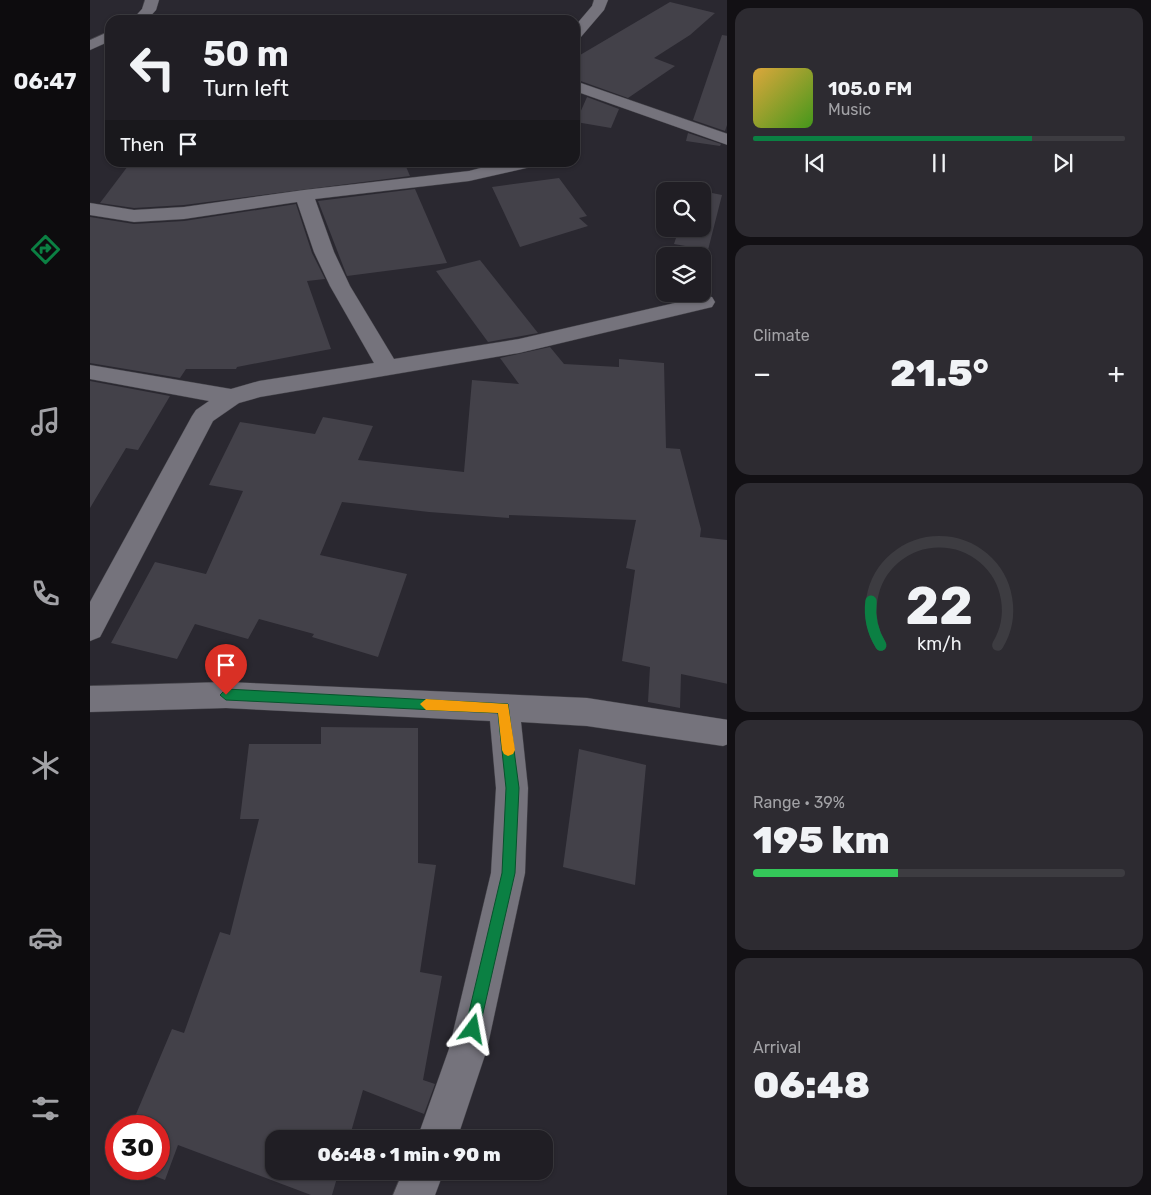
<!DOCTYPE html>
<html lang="en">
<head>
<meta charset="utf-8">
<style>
	body { margin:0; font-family:Rubik,sans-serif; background:#2d2b31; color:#f1f3f6; height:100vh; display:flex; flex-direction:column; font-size:19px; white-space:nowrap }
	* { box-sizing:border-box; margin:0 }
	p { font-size:16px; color:#a2a2a6 }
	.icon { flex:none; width:28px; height:28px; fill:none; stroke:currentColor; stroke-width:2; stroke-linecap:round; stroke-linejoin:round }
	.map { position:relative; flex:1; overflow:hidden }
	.drawer { display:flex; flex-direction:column; gap:8px; padding:8px; background:#121014; width:424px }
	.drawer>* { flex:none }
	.banner { position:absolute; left:15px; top:15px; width:475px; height:152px; border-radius:15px; box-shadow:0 1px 4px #0004,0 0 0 1px #3d3c41; background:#201e24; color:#f1f3f6; overflow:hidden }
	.controls { position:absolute; left:566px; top:182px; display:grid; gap:10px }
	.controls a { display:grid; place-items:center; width:55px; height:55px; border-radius:10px; background:#201e24; box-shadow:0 1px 4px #0004,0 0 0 1px #3d3c41; font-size:25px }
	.speed { position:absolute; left:15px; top:1115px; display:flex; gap:10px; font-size:25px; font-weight:700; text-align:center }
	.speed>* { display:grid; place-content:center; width:65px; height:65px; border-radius:50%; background:#201e24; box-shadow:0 1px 4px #0004,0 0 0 1px #3d3c41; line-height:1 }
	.speed .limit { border:8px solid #d22; background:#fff; color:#111 }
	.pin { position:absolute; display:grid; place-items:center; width:42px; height:42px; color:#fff; margin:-51px -21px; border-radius:50% 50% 50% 0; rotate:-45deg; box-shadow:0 0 5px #0007 }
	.pin .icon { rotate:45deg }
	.me { position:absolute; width:55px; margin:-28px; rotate:13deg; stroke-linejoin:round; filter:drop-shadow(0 0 4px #0008) }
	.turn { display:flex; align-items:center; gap:18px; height:105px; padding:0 15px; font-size:22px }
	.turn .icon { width:65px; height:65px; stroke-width:2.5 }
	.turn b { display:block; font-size:35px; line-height:42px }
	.then { display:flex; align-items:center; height:48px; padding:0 15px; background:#0003; gap:10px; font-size:19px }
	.big { font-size:38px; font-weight:800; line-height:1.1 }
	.drawer .widget { flex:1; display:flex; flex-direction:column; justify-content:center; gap:8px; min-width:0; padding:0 18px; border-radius:15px; background:#2d2b31 }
	.drawer .dial { align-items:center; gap:0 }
	.dial svg { height:130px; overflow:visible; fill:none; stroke:#3d3c41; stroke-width:7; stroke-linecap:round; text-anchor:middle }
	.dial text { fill:#f1f3f6; stroke:none }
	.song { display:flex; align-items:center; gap:15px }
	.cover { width:60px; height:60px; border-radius:8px; background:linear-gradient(135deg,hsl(40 70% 55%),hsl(100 70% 35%)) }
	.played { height:5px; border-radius:2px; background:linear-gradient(90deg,#0b8043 75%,#3d3c41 75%) }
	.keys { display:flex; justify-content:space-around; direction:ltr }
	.heat { display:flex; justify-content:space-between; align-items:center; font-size:28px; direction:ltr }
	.charge { height:8px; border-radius:4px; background:linear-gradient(90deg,#34c759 39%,#3d3c41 0) }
	.trip { position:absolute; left:175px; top:1130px; width:288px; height:50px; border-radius:15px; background:#201e24; box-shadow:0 1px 4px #0004,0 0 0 1px #3d3c41; font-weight:800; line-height:50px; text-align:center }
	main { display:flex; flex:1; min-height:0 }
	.menu { display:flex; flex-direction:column; width:90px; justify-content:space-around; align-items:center; background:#0d0c0e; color:#a2a2a6 }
	.menu .icon { width:35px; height:35px }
	.menu .active { color:#0b8043 }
	.menu b { font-size:22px; color:#f1f3f6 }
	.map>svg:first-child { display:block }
</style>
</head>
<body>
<main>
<nav class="menu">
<b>06:47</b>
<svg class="icon active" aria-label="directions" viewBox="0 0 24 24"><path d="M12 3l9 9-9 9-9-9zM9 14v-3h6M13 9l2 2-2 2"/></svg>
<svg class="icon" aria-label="music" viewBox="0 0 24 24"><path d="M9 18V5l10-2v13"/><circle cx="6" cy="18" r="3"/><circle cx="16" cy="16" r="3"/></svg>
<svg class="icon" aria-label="phone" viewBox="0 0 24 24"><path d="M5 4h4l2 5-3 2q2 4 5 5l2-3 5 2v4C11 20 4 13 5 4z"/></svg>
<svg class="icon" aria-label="climate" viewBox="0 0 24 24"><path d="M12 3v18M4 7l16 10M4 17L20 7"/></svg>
<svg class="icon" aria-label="car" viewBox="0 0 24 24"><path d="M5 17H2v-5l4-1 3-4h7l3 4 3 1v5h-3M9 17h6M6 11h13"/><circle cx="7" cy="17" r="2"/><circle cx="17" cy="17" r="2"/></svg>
<svg class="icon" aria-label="filters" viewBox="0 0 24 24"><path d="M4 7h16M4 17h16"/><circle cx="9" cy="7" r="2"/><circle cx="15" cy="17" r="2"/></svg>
</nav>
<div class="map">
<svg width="638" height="1195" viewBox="0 0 638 1195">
	<rect width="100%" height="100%" fill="#2a2830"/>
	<g fill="#434149">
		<path d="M 580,2 L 625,13 L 600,35 L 564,58 L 585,66 L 538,98 L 485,79 L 485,58 Z"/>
		<path d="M 632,35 L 638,36 L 638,122 L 635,131 L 603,120 Z"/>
		<path d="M 497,97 L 529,109 L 521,128 L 486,122 Z"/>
		<path d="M 598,133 L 631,144 L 630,146 L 596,141 Z"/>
		<path d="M 41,162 L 314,162 L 320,176 L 94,205 L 44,208 L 10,203 Z"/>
		<path d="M 469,178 L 497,216 L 489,218 L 498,226 L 430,247 L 402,187 Z"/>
		<path d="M 325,189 L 357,263 L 257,276 L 228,201 Z"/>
		<path d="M 612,191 L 632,195 L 618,250 L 584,244 L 589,229 L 612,229 Z"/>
		<path d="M 206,204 L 222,253 L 235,279 L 217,281 L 241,349 L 147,367 L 146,369 L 96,369 L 90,378 L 0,363 L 0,217 L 44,224 L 94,221 Z"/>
		<path d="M 390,260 L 448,333 L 398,342 L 346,271 Z"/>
		<path d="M 460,347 L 474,364 L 529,367 L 529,359 L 574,363 L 576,448 L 590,449 L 611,529 L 610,537 L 638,540 L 638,684 L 591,674 L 590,708 L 558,702 L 560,667 L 532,661 L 545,570 L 536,568 L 546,520 L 419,515 L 419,518 L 339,512 L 252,502 L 230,555 L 317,574 L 288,657 L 222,637 L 224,634 L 169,619 L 158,639 L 105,624 L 87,659 L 21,643 L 65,562 L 116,574 L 153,491 L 119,485 L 150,422 L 225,434 L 233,417 L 283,426 L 268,460 L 374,472 L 382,380 L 429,384 L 410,358 Z"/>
		<path d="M 0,381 L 80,396 L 48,450 L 36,448 L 0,508 Z"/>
		<path d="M 231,727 L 328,728 L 328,863 L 346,865 L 330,972 L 352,976 L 333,1080 L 345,1084 L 334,1114 L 273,1090 L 259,1139 L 184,1139 L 184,1171 L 249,1171 L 242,1195 L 221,1195 L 88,1145 L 75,1180 L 46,1169 L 69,1169 L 69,1126 L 41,1126 L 82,1029 L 94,1033 L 130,932 L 140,935 L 169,819 L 150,819 L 159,744 L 231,744 Z"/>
		<path d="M 489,749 L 556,765 L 545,885 L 473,867 Z"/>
	</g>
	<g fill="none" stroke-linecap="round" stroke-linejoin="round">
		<defs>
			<g id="street">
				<path d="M 55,0 L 69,0 L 66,10 L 57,20 L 42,20 L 52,9 Z"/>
				<path d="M 504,0 L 518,0 L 514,10 L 490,38 L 485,39 L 485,26 L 502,6 Z"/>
				<path d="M 20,31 L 20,41 L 0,50 L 0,40 Z"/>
				<path d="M 485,81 L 638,134 L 638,145 L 485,91 Z"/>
				<path d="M 414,162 L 447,162 L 445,166 L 379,181 L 225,199 L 244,252 L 260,286 L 304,359 L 429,339 L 615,296 L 622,297 L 625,302 L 622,307 L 429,353 L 170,397 L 149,403 L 123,421 L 10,637 L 0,641 L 0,602 L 102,416 L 106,410 L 119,401 L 0,379 L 0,365 L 141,389 L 169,381 L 284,363 L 240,286 L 224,252 L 207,202 L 94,219 L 44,222 L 0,215 L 0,203 L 44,210 L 94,207 L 214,190 L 379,171 Z"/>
				<path d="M 136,682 L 497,698 L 638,720 L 638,744 L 633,746 L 497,726 L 431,722 L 438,788 L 435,873 L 397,1049 L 367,1139 L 327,1139 L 359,1049 L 401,873 L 406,788 L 400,721 L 136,708 L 0,712 L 0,686 Z"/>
				<path d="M 313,1171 L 354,1171 L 345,1195 L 303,1195 Z"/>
			</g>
		</defs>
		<use href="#street" stroke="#444349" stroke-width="1"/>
		<use href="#street" fill="#75737c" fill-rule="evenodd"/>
	</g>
	<path fill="#0b8043" stroke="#07532c" d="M 136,689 L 418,704 L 429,788 L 425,873 L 388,1035 L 383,1037 L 377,1035 L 375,1029 L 412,873 L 416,788 L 408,713 L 136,700 L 130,695 Z"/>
	<path fill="#f59e0b" d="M 336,699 L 418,704 L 425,750 L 423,754 L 418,756 L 414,754 L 412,750 L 408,713 L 336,710 L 330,704 Z"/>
</svg>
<div class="controls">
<a><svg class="icon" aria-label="search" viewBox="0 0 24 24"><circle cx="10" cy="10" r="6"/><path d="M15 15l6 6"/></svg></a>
<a><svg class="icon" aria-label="layers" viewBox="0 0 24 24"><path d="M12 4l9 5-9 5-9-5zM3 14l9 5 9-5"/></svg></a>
</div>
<div class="speed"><div class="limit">30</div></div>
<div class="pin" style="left:136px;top:695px;background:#d93025"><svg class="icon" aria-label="arrive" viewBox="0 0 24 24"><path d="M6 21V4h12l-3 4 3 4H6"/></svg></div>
<svg class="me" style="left:383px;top:1029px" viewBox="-20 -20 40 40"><path d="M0-17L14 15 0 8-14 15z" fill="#0b8043" stroke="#fff" stroke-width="4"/></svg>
<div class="trip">06:48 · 1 min · 90 m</div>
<div class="banner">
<div class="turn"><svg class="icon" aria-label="left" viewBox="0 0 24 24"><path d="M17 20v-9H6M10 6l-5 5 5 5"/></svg><div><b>50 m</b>Turn left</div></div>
<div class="then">Then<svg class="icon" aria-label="arrive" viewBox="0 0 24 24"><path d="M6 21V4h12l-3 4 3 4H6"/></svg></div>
</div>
</div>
<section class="drawer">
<div class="widget">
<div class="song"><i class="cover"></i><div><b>105.0 FM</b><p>Music</p></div></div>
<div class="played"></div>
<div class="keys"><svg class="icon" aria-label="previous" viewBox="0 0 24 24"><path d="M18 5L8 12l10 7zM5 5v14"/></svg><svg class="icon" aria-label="pause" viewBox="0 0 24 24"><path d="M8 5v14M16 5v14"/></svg><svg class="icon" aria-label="next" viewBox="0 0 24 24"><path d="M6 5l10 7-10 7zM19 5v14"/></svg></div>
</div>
<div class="widget"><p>Climate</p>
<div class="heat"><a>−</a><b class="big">21.5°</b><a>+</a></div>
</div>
<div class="widget dial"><svg viewBox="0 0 100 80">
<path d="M14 69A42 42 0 1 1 86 69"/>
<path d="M14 69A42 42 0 0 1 8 42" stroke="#0b8043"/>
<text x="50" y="56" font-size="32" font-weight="700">22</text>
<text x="50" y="72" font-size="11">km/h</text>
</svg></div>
<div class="widget"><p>Range · 39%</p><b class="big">195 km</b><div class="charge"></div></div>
<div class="widget"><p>Arrival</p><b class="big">06:48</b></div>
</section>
</main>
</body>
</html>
